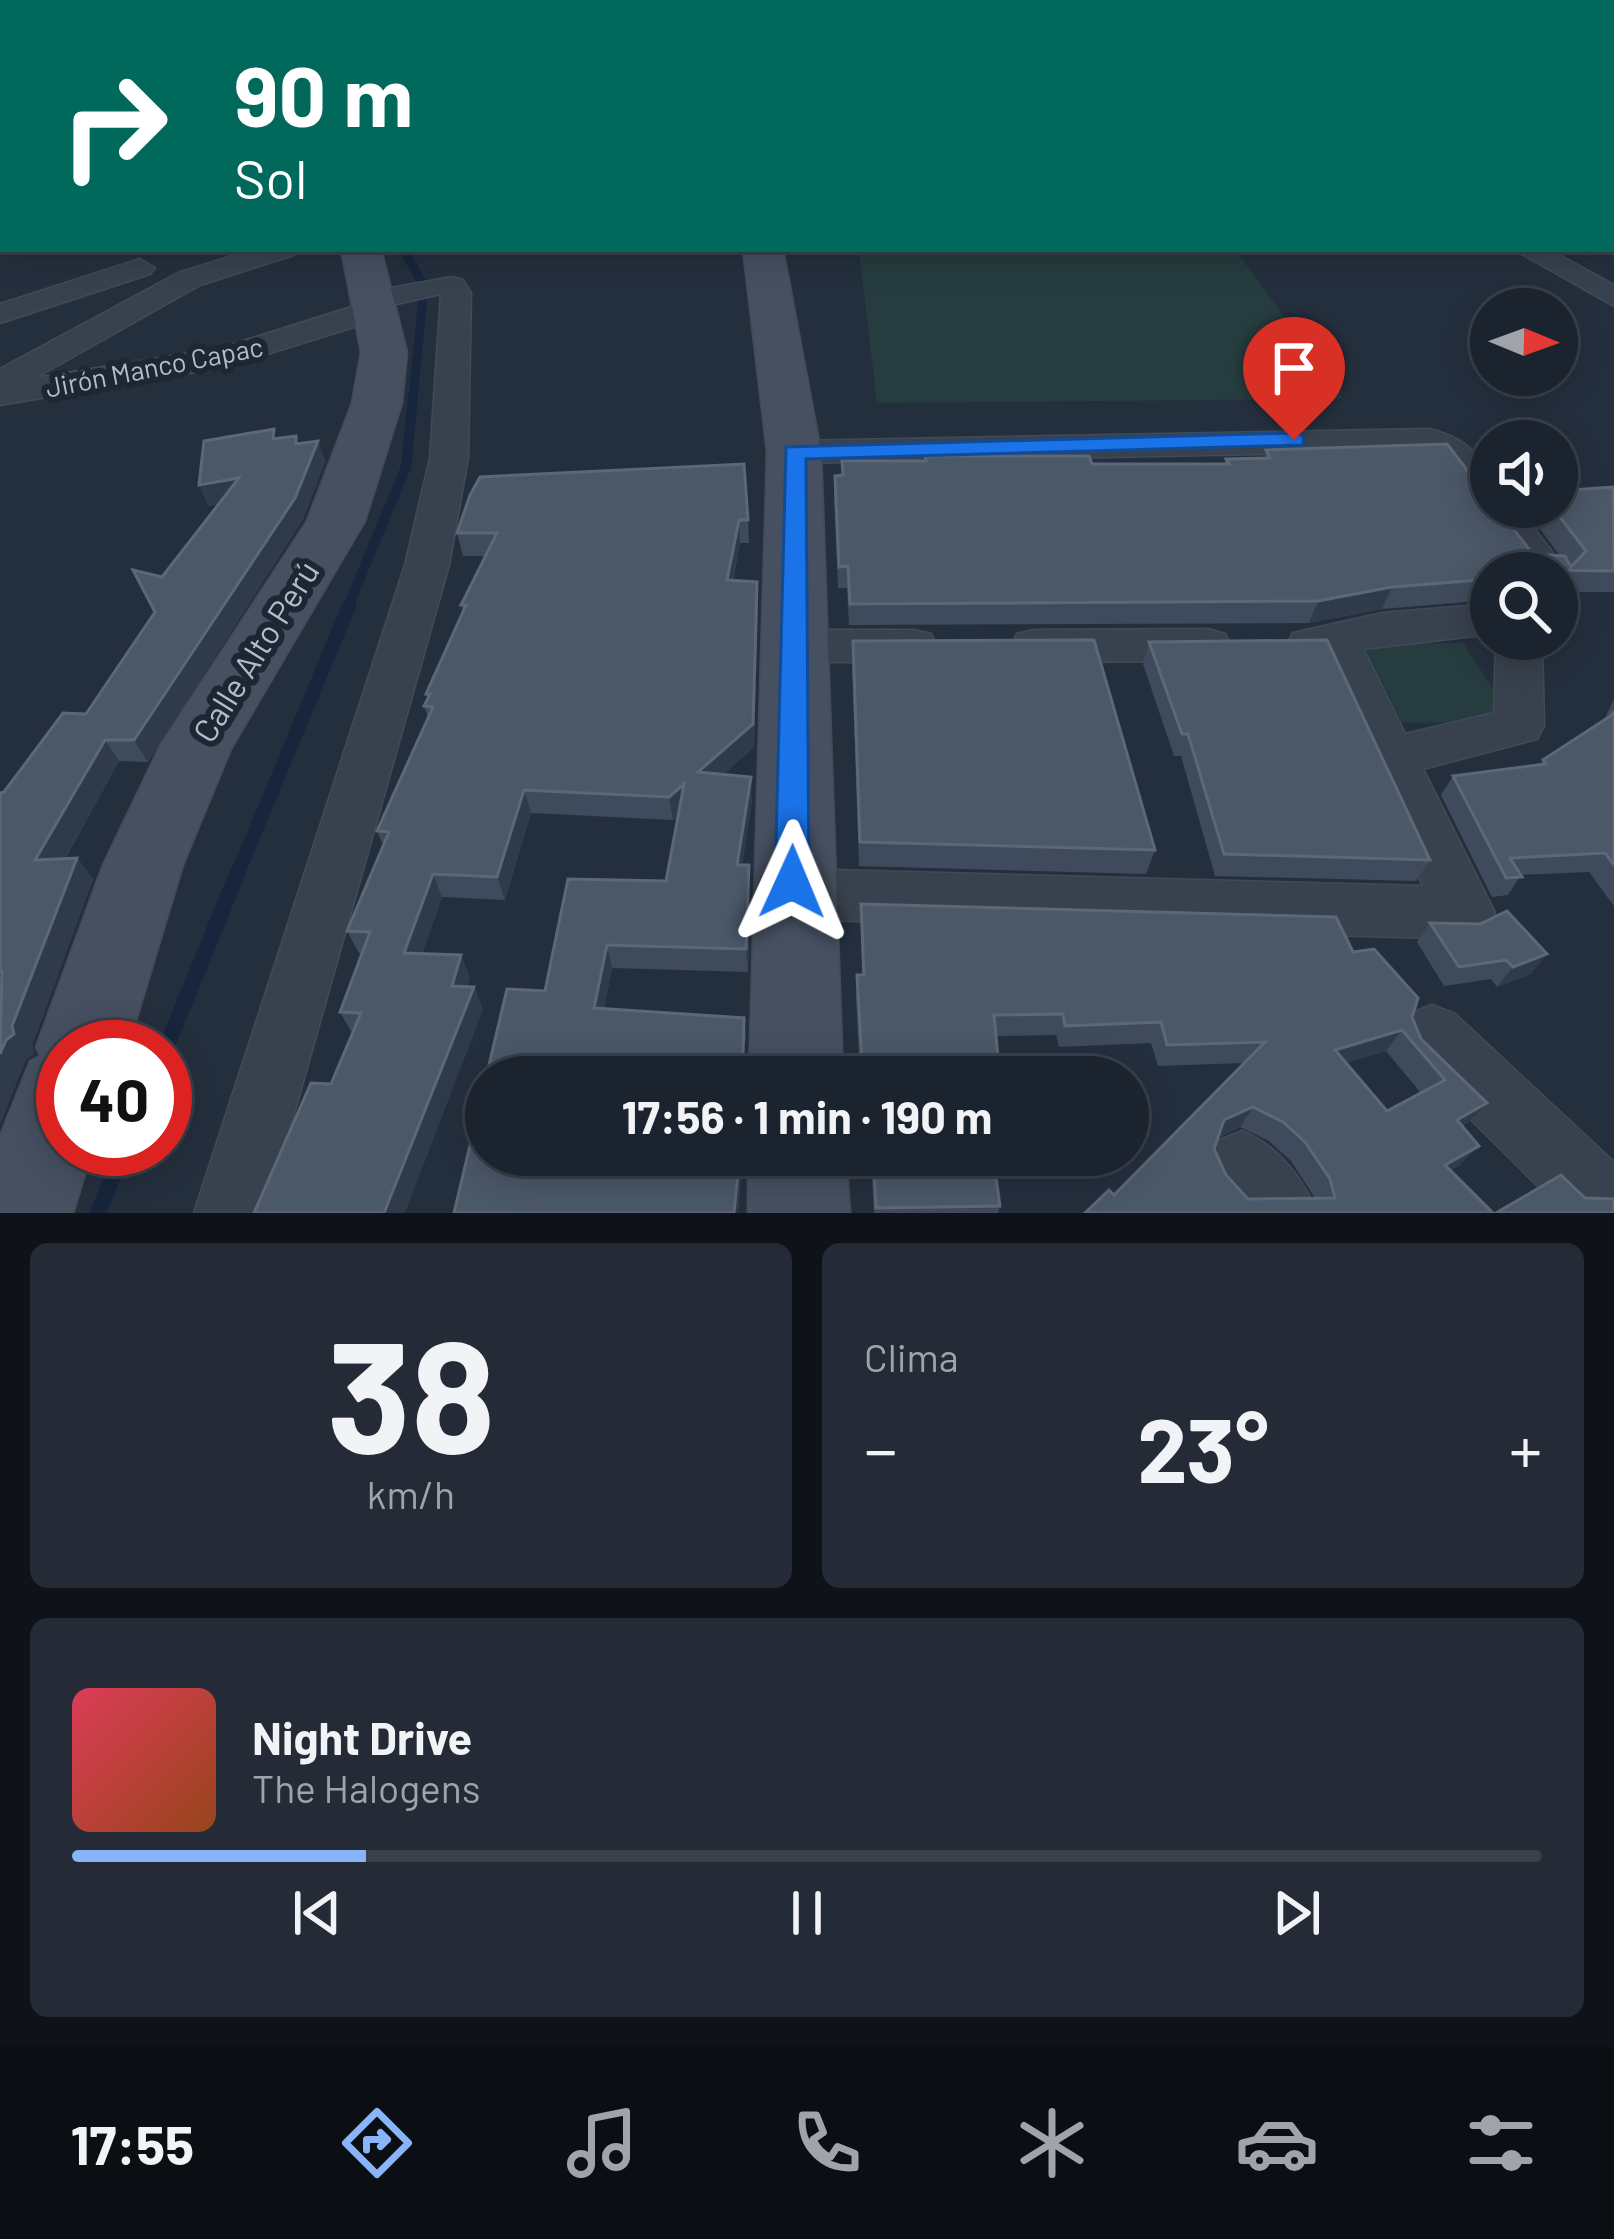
<!DOCTYPE html>
<html lang="es">
<head>
<meta charset="utf-8">
<style>
	body { margin:0; font-family:Barlow,sans-serif; background:#242b36; color:#f1f3f6; height:100vh; display:flex; flex-direction:column; font-size:45px; white-space:nowrap }
	* { box-sizing:border-box; margin:0 }
	p { font-size:39px; color:#a0a4aa }
	.icon { flex:none; width:66px; height:66px; fill:none; stroke:currentColor; stroke-width:2; stroke-linecap:round; stroke-linejoin:round }
	.map { position:relative; height:1213px; overflow:hidden }
	.sheet { display:flex; flex-direction:column; gap:30px; padding:30px; background:#0f1319; flex:1 }
	.sheet>* { flex:none }
	.banner { position:absolute; left:0px; top:0px; width:1614px; height:252px; box-shadow:0 6px 30px #0003,0 0 0 3px #39404a; background:#00695c; color:#fff; overflow:hidden }
	.needle { width:78px; rotate:91deg }
	.tools { position:absolute; left:1470px; top:288px; display:grid; gap:24px }
	.tools a { display:grid; place-items:center; width:108px; height:108px; border-radius:50%; background:#1b232e; box-shadow:0 6px 30px #0003,0 0 0 3px #39404a; font-size:60px }
	.speed { position:absolute; left:36px; top:1020px; display:flex; gap:24px; font-size:60px; font-weight:700; text-align:center }
	.speed>* { display:grid; place-content:center; width:156px; height:156px; border-radius:50%; background:#1b232e; box-shadow:0 6px 30px #0003,0 0 0 3px #39404a; line-height:1 }
	.speed .limit { border:18px solid #d22; background:#fff; color:#111 }
	.pin { position:absolute; display:grid; place-items:center; width:102px; height:102px; color:#fff; margin:-123px -51px; border-radius:50% 50% 50% 0; rotate:-45deg; box-shadow:0 0 12px #0007 }
	.pin .icon { rotate:45deg }
	.me { position:absolute; width:132px; margin:-66px; rotate:1deg; stroke-linejoin:round; filter:drop-shadow(0 0 9px #0008) }
	.turn { display:flex; align-items:center; gap:42px; height:252px; padding:0 36px; font-size:54px }
	.turn .icon { width:156px; height:156px; stroke-width:2.5 }
	.turn b { display:block; font-size:84px; line-height:102px }
	.big { font-size:90px; font-weight:700; line-height:1.1 }
	.sheet .card { flex:1; display:flex; flex-direction:column; justify-content:center; gap:18px; min-width:0; padding:0 42px; border-radius:18px; background:#242b36 }
	.sheet .dial { align-items:center; gap:0 }
	.dial b { font-size:156px; line-height:1 }
	.song { display:flex; align-items:center; gap:36px }
	.cover { width:144px; height:144px; border-radius:18px; background:linear-gradient(135deg,hsl(350 70% 55%),hsl(20 70% 35%)) }
	.played { height:12px; border-radius:6px; background:linear-gradient(90deg,#8ab4f8 20%,#39404a 20%) }
	.keys { display:flex; justify-content:space-around; direction:ltr }
	.heat { display:flex; justify-content:space-between; align-items:center; font-size:66px; direction:ltr }
	.sheet .tiles { flex:1; display:grid; gap:30px; grid-template-columns:1fr 1fr }
	.card:last-child { grid-column:span 2 }
	.trip { position:absolute; left:465px; top:1056px; width:684px; height:120px; border-radius:60px; background:#1b232e; box-shadow:0 6px 30px #0003,0 0 0 3px #39404a; font-weight:700; line-height:120px; text-align:center }
	.tabs { display:flex; height:192px; justify-content:space-around; align-items:center; background:#0b0e12; color:#a0a4aa }
	.tabs .icon { width:84px; height:84px }
	.tabs .selected { color:#8ab4f8 }
	.tabs b { font-size:54px; color:#f1f3f6 }
	.map>svg:first-child { display:block }
</style>
</head>
<body>
<div class="map">
<svg width="1614" height="1213" viewBox="0 0 1614 1213">
	<rect width="100%" height="100%" fill="#242f3e"/>
	<g fill="#263c3f">
		<path d="M 1235,249 L 1344,399 L 877,403 L 859,251 Z"/>
		<path d="M 1463,643 L 1515,722 L 1383,723 L 1341,644 Z"/>
	</g>
	<g fill="none" stroke-linecap="round" stroke-linejoin="round">
		<path stroke="#17263c" stroke-width="9" d="M 403,249 L 424,286 L 413,399"/>
		<path stroke="#17263c" stroke-width="10" d="M 347,609 L 406,467 L 413,396"/>
		<path stroke="#17263c" stroke-width="14" d="M 237,875 L 349,606"/>
		<g stroke="#17263c" stroke-width="16">
			<path d="M 165,1050 L 238,872"/>
			<path d="M 98,1213 L 124,1149"/>
		</g>
		<defs>
			<g id="street">
				<path d="M 0,0 L 23,0 L 3,3 L 3,8 Z"/>
				<path d="M 659,0 L 687,0 L 657,3 Z"/>
				<path d="M 897,0 L 922,0 L 895,3 Z"/>
				<path d="M 1370,0 L 1391,0 L 1368,3 Z"/>
				<path d="M 1535,0 L 1555,0 L 1533,3 Z"/>
				<rect x="1611" y="154" width="3" height="15"/>
				<path d="M 254,249 L 298,249 L 294,255 L 200,285 L 35,378 L 221,348 L 361,304 L 363,293 L 452,277 L 463,280 L 471,293 L 468,458 L 449,565 L 266,1213 L 194,1213 L 405,565 L 430,458 L 441,294 L 388,306 L 386,317 L 226,367 L 0,405 L 0,369 L 178,273 Z"/>
				<path d="M 1513,249 L 1548,249 L 1614,285 L 1614,306 Z"/>
				<path d="M 140,259 L 155,268 L 150,274 L 0,323 L 0,304 Z"/>
				<path d="M 1429,429 C 1474,440 1491,463 1491,507 L 1518,507 L 1568,573 L 1561,583 L 1557,584 L 1557,573 L 1524,573 L 1440,461 L 1422,451 L 794,463 L 781,460 L 775,452 L 781,444 L 794,441 Z"/>
				<path d="M 1491,604 L 1491,634 L 1363,649 L 1405,734 L 1494,713 L 1496,639 L 1542,639 L 1544,726 L 1537,739 L 1423,769 L 1495,913 L 1486,931 L 1465,939 L 792,919 L 771,912 L 763,894 L 771,876 L 792,869 L 1423,886 L 1320,658 L 1293,655 L 1287,644 L 1293,633 L 1382,613 Z"/>
				<path d="M 1208,629 L 1225,634 L 1231,645 L 1225,656 L 1208,661 L 1034,662 L 1017,658 L 1011,646 L 1017,634 L 1034,630 Z"/>
				<path d="M 797,630 L 914,630 L 931,634 L 937,646 L 931,658 L 914,662 L 797,662 L 780,658 L 774,646 L 780,634 Z"/>
				<path d="M 1432,1005 L 1455,1014 L 1614,1162 L 1614,1213 L 1565,1213 L 1409,1058 L 1400,1036 L 1409,1014 Z"/>
				<path d="M 1242,1131 C 1278,1146 1302,1177 1317,1213 L 1235,1213 L 1217,1191 L 1207,1166 L 1217,1141 Z"/>
			</g>
			<g id="secondary">
				<path d="M 61,0 L 91,0 L 93,3 L 63,3 Z"/>
				<path d="M 667,0 L 702,0 L 704,3 L 669,3 Z"/>
				<path d="M 1205,0 L 1243,0 L 1245,3 L 1207,3 Z"/>
				<rect x="1611" y="75" width="3" height="18"/>
				<path d="M 341,249 L 381,249 L 407,352 L 402,403 L 365,521 L 231,749 L 183,865 L 128,1047 L 63,1047 L 63,1149 L 93,1149 L 73,1213 L 0,1213 L 0,1136 L 30,1061 L 40,1056 L 36,1047 L 103,865 L 161,744 L 307,521 L 352,403 L 361,352 Z"/>
				<path d="M 743,249 L 783,249 L 821,452 L 843,1077 L 749,1077 L 767,452 Z"/>
				<path d="M 748,1155 L 846,1155 L 850,1213 L 748,1213 Z"/>
			</g>
		</defs>
		<use href="#street" stroke="#414a57" stroke-width="3"/>
		<use href="#secondary" stroke="#414a57" stroke-width="3"/>
		<use href="#street" fill="#38414e" fill-rule="evenodd"/>
		<use href="#secondary" fill="#465061" fill-rule="evenodd"/>
	</g>
	<g fill="#3f4b5c" fill-rule="evenodd">
		<path d="M 278,439 L 299,444 L 318,441 L 325,461 L 303,519 L 148,762 L 119,761 L 65,859 L 77,858 L 93,879 L 32,1045 L 34,1054 L 26,1059 L 0,1124 L 0,793 L 4,792 L 86,714 L 155,612 L 162,577 L 219,504 L 208,506 Z"/>
		<path d="M 1266,450 L 1533,554 L 1560,556 L 1529,514 L 1532,507 L 1557,507 L 1614,488 L 1614,592 L 1557,592 L 1557,573 L 1491,573 L 1491,600 L 1382,609 L 1309,623 L 849,625 L 847,588 L 838,588 L 834,497 L 835,476 L 842,475 L 842,461 L 925,461 L 925,456 L 1092,464 L 1224,464 L 1226,459 L 1264,458 Z"/>
		<path d="M 748,520 L 749,543 L 740,543 L 733,581 L 758,605 L 754,747 L 724,774 L 752,800 L 742,865 L 749,865 L 750,888 L 748,972 L 612,968 L 604,1009 L 744,1018 L 746,1040 L 486,1155 L 743,1155 L 738,1213 L 454,1213 L 545,991 L 666,881 L 678,815 L 673,820 L 531,813 L 505,900 L 442,897 L 422,954 L 461,955 L 470,978 L 467,987 L 474,987 L 483,1010 L 331,1084 L 352,1033 L 340,1012 L 362,953 L 359,953 L 347,931 L 383,845 L 377,831 L 428,718 L 424,706 L 428,699 L 426,694 L 463,612 L 461,605 L 485,556 L 463,556 L 457,533 Z"/>
		<path d="M 853,641 L 1155,850 L 1146,874 L 859,866 L 852,666 Z"/>
		<path d="M 1149,642 L 1430,860 L 1416,881 L 1215,876 L 1181,756 L 1174,756 L 1143,664 Z"/>
		<path d="M 1614,699 L 1614,906 L 1589,872 L 1521,875 L 1508,895 L 1492,897 L 1441,795 L 1453,776 L 1539,765 L 1543,760 L 1604,720 Z"/>
		<path d="M 861,904 L 1353,952 L 1412,1017 L 1421,1039 L 1487,1103 L 1463,1126 L 1460,1165 L 1450,1171 L 1493,1213 L 1114,1195 L 1244,1063 L 1158,1066 L 1151,1043 L 1059,1047 L 1056,1035 L 996,1036 L 1000,1077 L 860,1077 L 856,996 L 857,975 L 862,975 ZM 1386,1051 L 1421,1093 L 1387,1111 L 1346,1063 ZM 1240,1127 L 1269,1141 L 1291,1161 L 1315,1198 L 1248,1199 L 1226,1175 L 1214,1149 L 1219,1137 Z"/>
		<path d="M 1430,923 L 1547,954 L 1531,974 L 1497,987 L 1491,979 L 1444,986 L 1417,942 Z"/>
		<path d="M 871,1155 L 993,1155 L 1000,1206 L 998,1213 L 874,1213 Z"/>
	</g>
	<g fill="#2f3b4b">
		<path d="M 572,0 L 614,0 L 602,3 L 559,3 Z"/>
		<path d="M 318,441 L 325,461 L 303,519 L 148,762 L 134,740 Z"/>
		<path d="M 239,478 L 247,499 L 208,506 L 199,485 Z"/>
		<path d="M 739,520 L 740,543 L 728,604 L 727,580 Z"/>
		<path d="M 757,582 L 754,747 L 701,795 L 698,772 Z"/>
		<path d="M 1392,587 L 1382,609 L 1309,623 L 1318,601 Z"/>
		<path d="M 105,740 L 119,761 L 52,881 L 35,860 Z"/>
		<path d="M 751,777 L 752,800 L 738,888 L 737,865 Z"/>
		<path d="M 684,784 L 687,808 L 673,820 L 669,797 Z"/>
		<path d="M 524,790 L 531,813 L 505,900 L 497,877 Z"/>
		<path d="M 77,858 L 93,879 L 32,1045 L 34,1054 L 26,1059 L 0,1124 L 0,1054 Z"/>
		<path d="M 749,865 L 750,888 L 748,972 L 746,949 Z"/>
		<path d="M 433,874 L 442,897 L 415,976 L 404,953 Z"/>
		<path d="M 607,945 L 612,968 L 600,1030 L 594,1008 Z"/>
		<path d="M 1547,954 L 1531,974 L 1497,987 L 1513,967 Z"/>
		<path d="M 461,955 L 470,978 L 461,1009 L 452,986 Z"/>
		<path d="M 474,987 L 483,1010 L 405,1213 L 384,1213 Z"/>
		<path d="M 1402,1030 L 1386,1051 L 1321,1071 L 1335,1050 Z"/>
		<path d="M 1487,1103 L 1468,1123 L 1439,1140 L 1457,1120 Z"/>
		<path d="M 1253,1107 L 1240,1127 L 1213,1139 L 1224,1120 Z"/>
		<path d="M 1479,1146 L 1460,1165 L 1426,1184 L 1445,1165 Z"/>
		<path d="M 740,1155 L 743,1155 L 738,1213 L 734,1213 Z"/>
	</g>
	<g fill="#4b5868" stroke="#5c6777" stroke-width="3" fill-rule="evenodd">
		<path d="M 435,0 L 572,0 L 559,3 L 448,3 Z"/>
		<path d="M 274,429 L 273,439 L 296,436 L 296,444 L 318,441 L 295,498 L 134,740 L 105,740 L 35,860 L 77,858 L 12,1026 L 14,1034 L 6,1040 L 0,1054 L 2,971 L 0,971 L 0,793 L 4,792 L 63,713 L 86,714 L 155,612 L 133,570 L 162,577 L 239,478 L 199,485 L 204,441 Z"/>
		<path d="M 1447,444 L 1491,501 L 1491,507 L 1496,507 L 1533,554 L 1565,556 L 1571,567 L 1586,551 L 1552,507 L 1557,507 L 1557,491 L 1613,487 L 1614,571 L 1516,570 L 1523,573 L 1491,573 L 1491,579 L 1392,587 L 1318,601 L 850,604 L 848,566 L 839,567 L 835,476 L 843,475 L 842,461 L 926,461 L 925,456 L 1089,456 L 1092,464 L 1229,464 L 1226,459 L 1270,458 L 1266,450 Z"/>
		<path d="M 744,464 L 748,520 L 739,520 L 727,580 L 757,582 L 753,724 L 698,772 L 751,777 L 737,865 L 749,865 L 746,949 L 607,945 L 594,1008 L 744,1018 L 743,1056 L 748,1060 L 746,1077 L 486,1077 L 486,1155 L 740,1155 L 734,1213 L 454,1213 L 507,989 L 545,991 L 568,879 L 666,881 L 684,784 L 669,797 L 524,790 L 497,877 L 433,874 L 404,953 L 461,955 L 452,986 L 474,987 L 384,1213 L 254,1213 L 311,1083 L 331,1084 L 361,1013 L 340,1012 L 370,932 L 347,931 L 389,832 L 377,831 L 433,707 L 424,706 L 430,694 L 426,694 L 466,605 L 461,605 L 497,533 L 457,533 L 470,495 L 480,477 Z"/>
		<path d="M 1094,640 L 1155,850 L 860,842 L 853,641 Z"/>
		<path d="M 1327,640 L 1430,860 L 1224,854 L 1188,734 L 1182,734 L 1149,642 Z"/>
		<path d="M 1614,711 L 1614,865 L 1605,853 L 1510,858 L 1522,877 L 1506,878 L 1453,776 L 1546,764 L 1543,760 L 1612,715 Z"/>
		<path d="M 861,904 L 1336,917 L 1353,952 L 1374,949 L 1418,998 L 1412,1017 L 1421,1039 L 1487,1103 L 1457,1120 L 1479,1146 L 1445,1165 L 1493,1213 L 1085,1213 L 1109,1190 L 1114,1195 L 1265,1042 L 1167,1045 L 1161,1022 L 1065,1026 L 1063,1014 L 994,1015 L 1000,1077 L 869,1077 L 868,1064 L 862,1064 L 857,975 L 864,975 ZM 1402,1030 L 1445,1080 L 1387,1111 L 1335,1050 ZM 1253,1107 L 1283,1122 L 1305,1142 L 1330,1179 L 1335,1198 L 1248,1199 L 1226,1175 L 1214,1149 L 1224,1120 Z"/>
		<path d="M 1507,911 L 1547,954 L 1513,967 L 1506,960 L 1459,967 L 1430,923 L 1480,924 Z"/>
		<path d="M 873,1155 L 993,1155 L 1000,1206 L 876,1208 Z"/>
		<path d="M 1561,1175 L 1585,1198 L 1614,1199 L 1614,1213 L 1496,1213 Z"/>
	</g>
	<path fill="#1a73e8" stroke="#114b97" stroke-width="3" d="M 1294,433 L 1303,435 L 1303,445 L 806,459 L 809,882 L 804,893 L 792,897 L 780,893 L 775,882 L 786,447 Z"/>
	<g text-anchor="middle" dominant-baseline="central" stroke-width="12" stroke-linejoin="round" paint-order="stroke">
		<g font-size="27" fill="#b4bcc9" stroke="#1d2633">
			<text transform="translate(154 366) rotate(-11)">Jirón Manco Capac</text>
		</g>
		<g font-size="33" fill="#b4bcc9" stroke="#1d2633">
			<text transform="translate(255 651) rotate(-58)">Calle Alto Perú</text>
		</g>
	</g>
</svg>
<div class="tools">
<a><svg class="needle" viewBox="-14 -14 28 28"><path d="M0-13l5 13h-10z" fill="#e53935"/><path d="M0 13l5-13h-10z" fill="#a0a4aa"/></svg></a>
<a><svg class="icon" aria-label="sound" viewBox="0 0 24 24"><path d="M4 9h4l5-4v14l-5-4H4zM17 9q2 3 0 6"/></svg></a>
<a><svg class="icon" aria-label="search" viewBox="0 0 24 24"><circle cx="10" cy="10" r="6"/><path d="M15 15l6 6"/></svg></a>
</div>
<div class="speed"><div class="limit">40</div></div>
<div class="pin" style="left:1294px;top:440px;background:#d93025"><svg class="icon" aria-label="arrive" viewBox="0 0 24 24"><path d="M6 21V4h12l-3 4 3 4H6"/></svg></div>
<svg class="me" style="left:792px;top:882px" viewBox="-20 -20 40 40"><path d="M0-17L14 15 0 8-14 15z" fill="#1a73e8" stroke="#fff" stroke-width="4"/></svg>
<div class="trip">17:56 · 1 min · 190 m</div>
<div class="banner">
<div class="turn"><svg class="icon" aria-label="right" viewBox="0 0 24 24"><path d="M7 20v-9h11M14 6l5 5-5 5"/></svg><div><b>90 m</b>Sol</div></div>
</div>
</div>
<section class="sheet">
<div class="tiles">
<div class="card dial"><b>38</b><p>km/h</p></div>
<div class="card"><p>Clima</p>
<div class="heat"><a>−</a><b class="big">23°</b><a>+</a></div>
</div>
<div class="card">
<div class="song"><i class="cover"></i><div><b>Night Drive</b><p>The Halogens</p></div></div>
<div class="played"></div>
<div class="keys"><svg class="icon" aria-label="previous" viewBox="0 0 24 24"><path d="M18 5L8 12l10 7zM5 5v14"/></svg><svg class="icon" aria-label="pause" viewBox="0 0 24 24"><path d="M8 5v14M16 5v14"/></svg><svg class="icon" aria-label="next" viewBox="0 0 24 24"><path d="M6 5l10 7-10 7zM19 5v14"/></svg></div>
</div>
</div>
</section>
<nav class="tabs">
<b>17:55</b>
<svg class="icon selected" aria-label="directions" viewBox="0 0 24 24"><path d="M12 3l9 9-9 9-9-9zM9 14v-3h6M13 9l2 2-2 2"/></svg>
<svg class="icon" aria-label="music" viewBox="0 0 24 24"><path d="M9 18V5l10-2v13"/><circle cx="6" cy="18" r="3"/><circle cx="16" cy="16" r="3"/></svg>
<svg class="icon" aria-label="phone" viewBox="0 0 24 24"><path d="M5 4h4l2 5-3 2q2 4 5 5l2-3 5 2v4C11 20 4 13 5 4z"/></svg>
<svg class="icon" aria-label="climate" viewBox="0 0 24 24"><path d="M12 3v18M4 7l16 10M4 17L20 7"/></svg>
<svg class="icon" aria-label="car" viewBox="0 0 24 24"><path d="M5 17H2v-5l4-1 3-4h7l3 4 3 1v5h-3M9 17h6M6 11h13"/><circle cx="7" cy="17" r="2"/><circle cx="17" cy="17" r="2"/></svg>
<svg class="icon" aria-label="filters" viewBox="0 0 24 24"><path d="M4 7h16M4 17h16"/><circle cx="9" cy="7" r="2"/><circle cx="15" cy="17" r="2"/></svg>
</nav>
</body>
</html>
